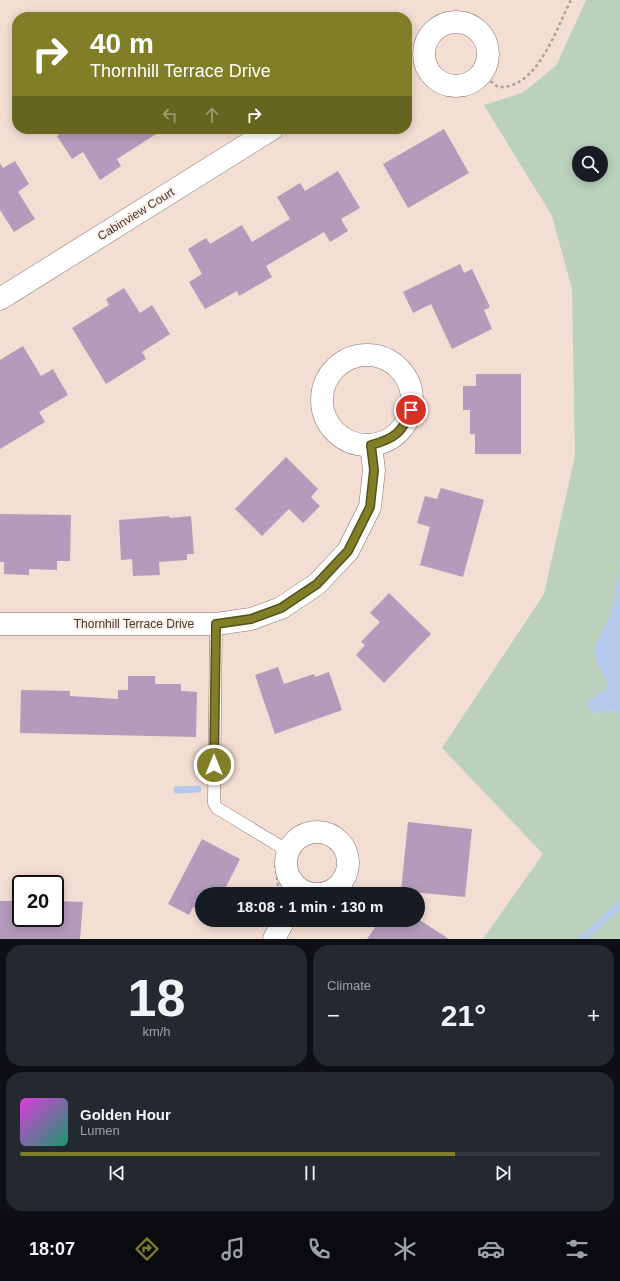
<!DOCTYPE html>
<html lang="en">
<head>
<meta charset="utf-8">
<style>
	body { margin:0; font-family:Helvetica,sans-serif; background:#242831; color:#f1f3f6; height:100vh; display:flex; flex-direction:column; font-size:15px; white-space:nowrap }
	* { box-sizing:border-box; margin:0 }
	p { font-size:13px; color:#9ea1a6 }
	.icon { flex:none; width:22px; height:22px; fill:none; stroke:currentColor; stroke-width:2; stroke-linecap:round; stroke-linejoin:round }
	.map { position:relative; height:939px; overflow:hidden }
	.drawer { display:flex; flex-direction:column; gap:6px; padding:6px; background:#0d0f14; flex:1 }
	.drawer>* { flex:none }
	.hud { position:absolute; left:12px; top:12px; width:400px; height:122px; border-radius:16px; box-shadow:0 2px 10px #0003; background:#807f27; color:#fff; overflow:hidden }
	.controls { position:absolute; left:572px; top:146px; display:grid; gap:8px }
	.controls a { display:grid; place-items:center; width:36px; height:36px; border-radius:50%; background:#171b24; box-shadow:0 2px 10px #0003; font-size:20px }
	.speed { position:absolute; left:12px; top:875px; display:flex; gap:8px; font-size:20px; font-weight:700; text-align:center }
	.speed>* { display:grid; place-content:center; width:52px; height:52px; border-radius:50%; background:#171b24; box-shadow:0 2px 10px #0003; line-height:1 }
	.speed .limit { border:2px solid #111; border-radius:6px; background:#fff; color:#111 }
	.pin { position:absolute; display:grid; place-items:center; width:34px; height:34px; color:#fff; margin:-17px; border:2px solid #fff; border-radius:50%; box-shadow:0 1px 4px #0007 }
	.me { position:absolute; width:44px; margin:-22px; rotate:0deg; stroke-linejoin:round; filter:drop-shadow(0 0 3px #0008) }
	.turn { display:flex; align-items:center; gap:14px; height:84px; padding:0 12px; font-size:18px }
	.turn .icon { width:52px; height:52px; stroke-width:2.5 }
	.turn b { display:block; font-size:28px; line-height:34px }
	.lanes { display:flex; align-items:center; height:38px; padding:0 12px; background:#0003; justify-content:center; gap:20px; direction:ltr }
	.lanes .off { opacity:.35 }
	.big { font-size:30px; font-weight:700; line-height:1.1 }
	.drawer .widget { flex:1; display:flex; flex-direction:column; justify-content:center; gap:6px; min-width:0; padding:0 14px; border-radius:16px; background:#242831 }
	.drawer .dial { align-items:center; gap:0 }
	.dial b { font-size:52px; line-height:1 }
	.song { display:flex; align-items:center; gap:12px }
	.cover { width:48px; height:48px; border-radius:6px; background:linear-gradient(135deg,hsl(300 70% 55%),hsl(160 70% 35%)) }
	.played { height:4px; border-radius:2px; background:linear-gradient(90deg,#807f27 75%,#363941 75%) }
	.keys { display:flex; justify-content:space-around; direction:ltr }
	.heat { display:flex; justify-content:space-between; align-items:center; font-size:22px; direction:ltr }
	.drawer .tiles { flex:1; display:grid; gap:6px; grid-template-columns:1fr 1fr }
	.widget:last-child { grid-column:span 2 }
	.trip { position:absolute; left:195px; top:887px; width:230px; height:40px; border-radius:20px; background:#171b24; box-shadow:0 2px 10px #0003; font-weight:700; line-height:40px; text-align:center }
	.tab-bar { display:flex; height:64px; justify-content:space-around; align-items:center; background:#090b0e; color:#9ea1a6 }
	.tab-bar .icon { width:28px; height:28px }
	.tab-bar .current { color:#807f27 }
	.tab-bar b { font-size:18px; color:#f1f3f6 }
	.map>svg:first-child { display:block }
</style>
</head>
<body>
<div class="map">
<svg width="620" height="939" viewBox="0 0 620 939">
	<rect width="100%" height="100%" fill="#f3ded4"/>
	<path fill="#bbd1bc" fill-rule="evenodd" d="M 586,0 L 620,0 L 620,564 L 612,612 L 596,644 L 596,660 L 609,687 L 592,713 L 615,711 L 620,719 L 620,939 L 483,939 L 543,854 L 442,748 L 544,594 L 575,456 L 572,289 L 552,216 L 484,105 L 522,93 L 556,66 ZM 579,153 L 601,153 L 601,175 L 579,175 Z"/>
	<path fill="#b4c9eb" d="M 620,564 L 620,719 L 615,711 L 592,713 L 586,702 L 609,687 L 596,660 L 596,644 L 612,612 Z"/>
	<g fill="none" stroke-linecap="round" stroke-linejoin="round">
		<g stroke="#b4c9eb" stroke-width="7">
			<path d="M 177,790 L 198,789"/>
			<path d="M 582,939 L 620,905"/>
		</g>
	</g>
	<g fill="#b39bbb">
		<path d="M 67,129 L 164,129 L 117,159 L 121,166 L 100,180 L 83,152 L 72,159 L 57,136 Z"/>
		<path d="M 444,129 L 469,173 L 408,208 L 383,164 Z"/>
		<path d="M 15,161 L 29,184 L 18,192 L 35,219 L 14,232 L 0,210 L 0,163 L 3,168 Z"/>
		<path d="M 338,171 L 360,208 L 341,219 L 348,231 L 330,242 L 324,232 L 266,266 L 272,277 L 239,296 L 237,291 L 205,309 L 189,282 L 202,274 L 188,249 L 206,238 L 210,244 L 242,225 L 252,242 L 290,219 L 277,197 L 300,183 L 305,191 Z"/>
		<path d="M 460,264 L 464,273 L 472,269 L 490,307 L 484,310 L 492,329 L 452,349 L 431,304 L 413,313 L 403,292 Z"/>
		<path d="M 124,288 L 140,313 L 152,305 L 170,334 L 142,352 L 146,359 L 106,384 L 72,328 L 109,305 L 106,299 Z"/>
		<path d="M 23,346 L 41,376 L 53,369 L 68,395 L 39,412 L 45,422 L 0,449 L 0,360 Z"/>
		<path d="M 476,374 L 521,374 L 521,454 L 475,454 L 475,434 L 470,434 L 470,410 L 463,410 L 463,386 L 476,386 Z"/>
		<path d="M 286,457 L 318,489 L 311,497 L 320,506 L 303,523 L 289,509 L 262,536 L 235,509 Z"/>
		<path d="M 441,488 L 484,500 L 463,577 L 420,565 L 430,527 L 417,523 L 425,496 L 437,499 Z"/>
		<path d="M 0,514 L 71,515 L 70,561 L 57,561 L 57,570 L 29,569 L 29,575 L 4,574 L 4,562 L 0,562 Z"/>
		<path d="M 169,516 L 170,518 L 191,516 L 194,554 L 187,554 L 187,560 L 159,562 L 160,575 L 133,576 L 132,559 L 121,560 L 119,520 Z"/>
		<path d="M 389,593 L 431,634 L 384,683 L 356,655 L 365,645 L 361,642 L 380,622 L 370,613 Z"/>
		<path d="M 278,667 L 284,684 L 314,674 L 315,677 L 329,672 L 342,710 L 275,734 L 255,675 Z"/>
		<path d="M 128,676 L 155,676 L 155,684 L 181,684 L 181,691 L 197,692 L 196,737 L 20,733 L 21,690 L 70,691 L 70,696 L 118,699 L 118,690 L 128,690 Z"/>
		<path d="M 408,822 L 472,829 L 465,897 L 401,891 Z"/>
		<path d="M 202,839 L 240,859 L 223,893 L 225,894 L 202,894 L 202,912 L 193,907 L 189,915 L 168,904 Z"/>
		<path d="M 15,898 L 21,899 L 21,918 L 55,918 L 55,901 L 83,902 L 80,939 L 0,939 L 0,901 L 15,901 Z"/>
		<path d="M 418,919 L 449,939 L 367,939 L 380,920 Z"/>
	</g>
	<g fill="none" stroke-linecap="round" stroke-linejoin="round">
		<defs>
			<path id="service" d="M 216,624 L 214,803 L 217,808 L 288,851"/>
			<g id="minor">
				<circle cx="456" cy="54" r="32"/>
				<path d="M 0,299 L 272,129"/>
				<circle cx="367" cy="400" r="45"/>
				<path d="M 0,624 L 216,624 L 251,619 L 281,608 L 317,584 L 348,551 L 370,507 L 374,470 L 371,445"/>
				<circle cx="317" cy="863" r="31"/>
				<path d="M 274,939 L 284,920"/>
			</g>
		</defs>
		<use href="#service" stroke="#86736a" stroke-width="13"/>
		<use href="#minor" stroke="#86736a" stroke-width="23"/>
		<g stroke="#ad9e96" stroke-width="2.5" stroke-dasharray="3 3" stroke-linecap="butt">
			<path d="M 481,74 L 498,87 C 537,90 556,29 571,0"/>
			<path d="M 275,865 L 279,891"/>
		</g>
		<use href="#service" stroke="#fff" stroke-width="12"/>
		<use href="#minor" stroke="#fff" stroke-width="22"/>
	</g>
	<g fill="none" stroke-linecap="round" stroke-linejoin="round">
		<defs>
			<path id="route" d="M 214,765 L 216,624 L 251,619 L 281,608 L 317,584 L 348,551 L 370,507 L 374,470 L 371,445 C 394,439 403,432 411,410"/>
		</defs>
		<use href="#route" stroke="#535319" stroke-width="10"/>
		<use href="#route" stroke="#807f27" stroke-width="7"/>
	</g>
	<g text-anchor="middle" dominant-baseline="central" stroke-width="3.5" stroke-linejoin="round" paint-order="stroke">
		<g font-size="12" fill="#423a36" stroke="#fdede4">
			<text transform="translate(136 214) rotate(-32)">Cabinview Court</text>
			<text x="134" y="624">Thornhill Terrace Drive</text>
		</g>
	</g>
</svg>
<div class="controls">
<a><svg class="icon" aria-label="search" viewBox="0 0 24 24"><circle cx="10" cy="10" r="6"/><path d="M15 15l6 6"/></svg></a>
</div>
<div class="speed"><div class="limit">20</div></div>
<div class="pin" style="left:411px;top:410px;background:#d93025"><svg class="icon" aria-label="arrive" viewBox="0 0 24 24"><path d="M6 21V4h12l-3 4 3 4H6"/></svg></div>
<svg class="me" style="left:214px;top:765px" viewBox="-20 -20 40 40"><circle r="17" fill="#807f27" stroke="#fff" stroke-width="3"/><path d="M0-11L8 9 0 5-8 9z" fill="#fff"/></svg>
<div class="trip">18:08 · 1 min · 130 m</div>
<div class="hud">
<div class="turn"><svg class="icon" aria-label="right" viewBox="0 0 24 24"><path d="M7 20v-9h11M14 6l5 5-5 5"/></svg><div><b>40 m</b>Thornhill Terrace Drive</div></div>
<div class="lanes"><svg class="icon off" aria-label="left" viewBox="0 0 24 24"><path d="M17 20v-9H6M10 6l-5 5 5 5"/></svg><svg class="icon off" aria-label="ahead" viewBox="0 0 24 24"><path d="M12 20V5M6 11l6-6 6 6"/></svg><svg class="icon" aria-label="right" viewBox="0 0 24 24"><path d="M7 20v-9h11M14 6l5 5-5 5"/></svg></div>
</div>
</div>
<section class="drawer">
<div class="tiles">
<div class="widget dial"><b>18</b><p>km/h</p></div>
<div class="widget"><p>Climate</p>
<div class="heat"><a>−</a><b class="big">21°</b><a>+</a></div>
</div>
<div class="widget">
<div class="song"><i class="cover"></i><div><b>Golden Hour</b><p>Lumen</p></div></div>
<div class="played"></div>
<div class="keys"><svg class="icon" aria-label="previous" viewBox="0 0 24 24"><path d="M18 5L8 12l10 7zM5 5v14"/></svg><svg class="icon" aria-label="pause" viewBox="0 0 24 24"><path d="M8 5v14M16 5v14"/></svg><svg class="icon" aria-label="next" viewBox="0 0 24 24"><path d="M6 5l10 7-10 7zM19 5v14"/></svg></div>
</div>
</div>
</section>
<nav class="tab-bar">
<b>18:07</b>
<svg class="icon current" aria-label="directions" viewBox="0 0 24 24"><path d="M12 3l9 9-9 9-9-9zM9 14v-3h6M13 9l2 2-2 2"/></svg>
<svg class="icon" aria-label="music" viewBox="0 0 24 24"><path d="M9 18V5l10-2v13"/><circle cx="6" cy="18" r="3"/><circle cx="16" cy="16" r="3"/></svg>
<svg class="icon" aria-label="phone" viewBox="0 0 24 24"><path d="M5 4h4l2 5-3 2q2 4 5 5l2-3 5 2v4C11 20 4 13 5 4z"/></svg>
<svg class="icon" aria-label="climate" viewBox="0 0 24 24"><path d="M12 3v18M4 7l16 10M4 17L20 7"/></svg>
<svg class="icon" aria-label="car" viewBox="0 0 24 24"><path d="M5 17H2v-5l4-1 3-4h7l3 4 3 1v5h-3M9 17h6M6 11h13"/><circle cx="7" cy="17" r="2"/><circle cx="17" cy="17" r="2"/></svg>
<svg class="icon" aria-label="filters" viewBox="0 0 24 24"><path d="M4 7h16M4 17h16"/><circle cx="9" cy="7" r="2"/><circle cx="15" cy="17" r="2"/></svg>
</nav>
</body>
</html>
